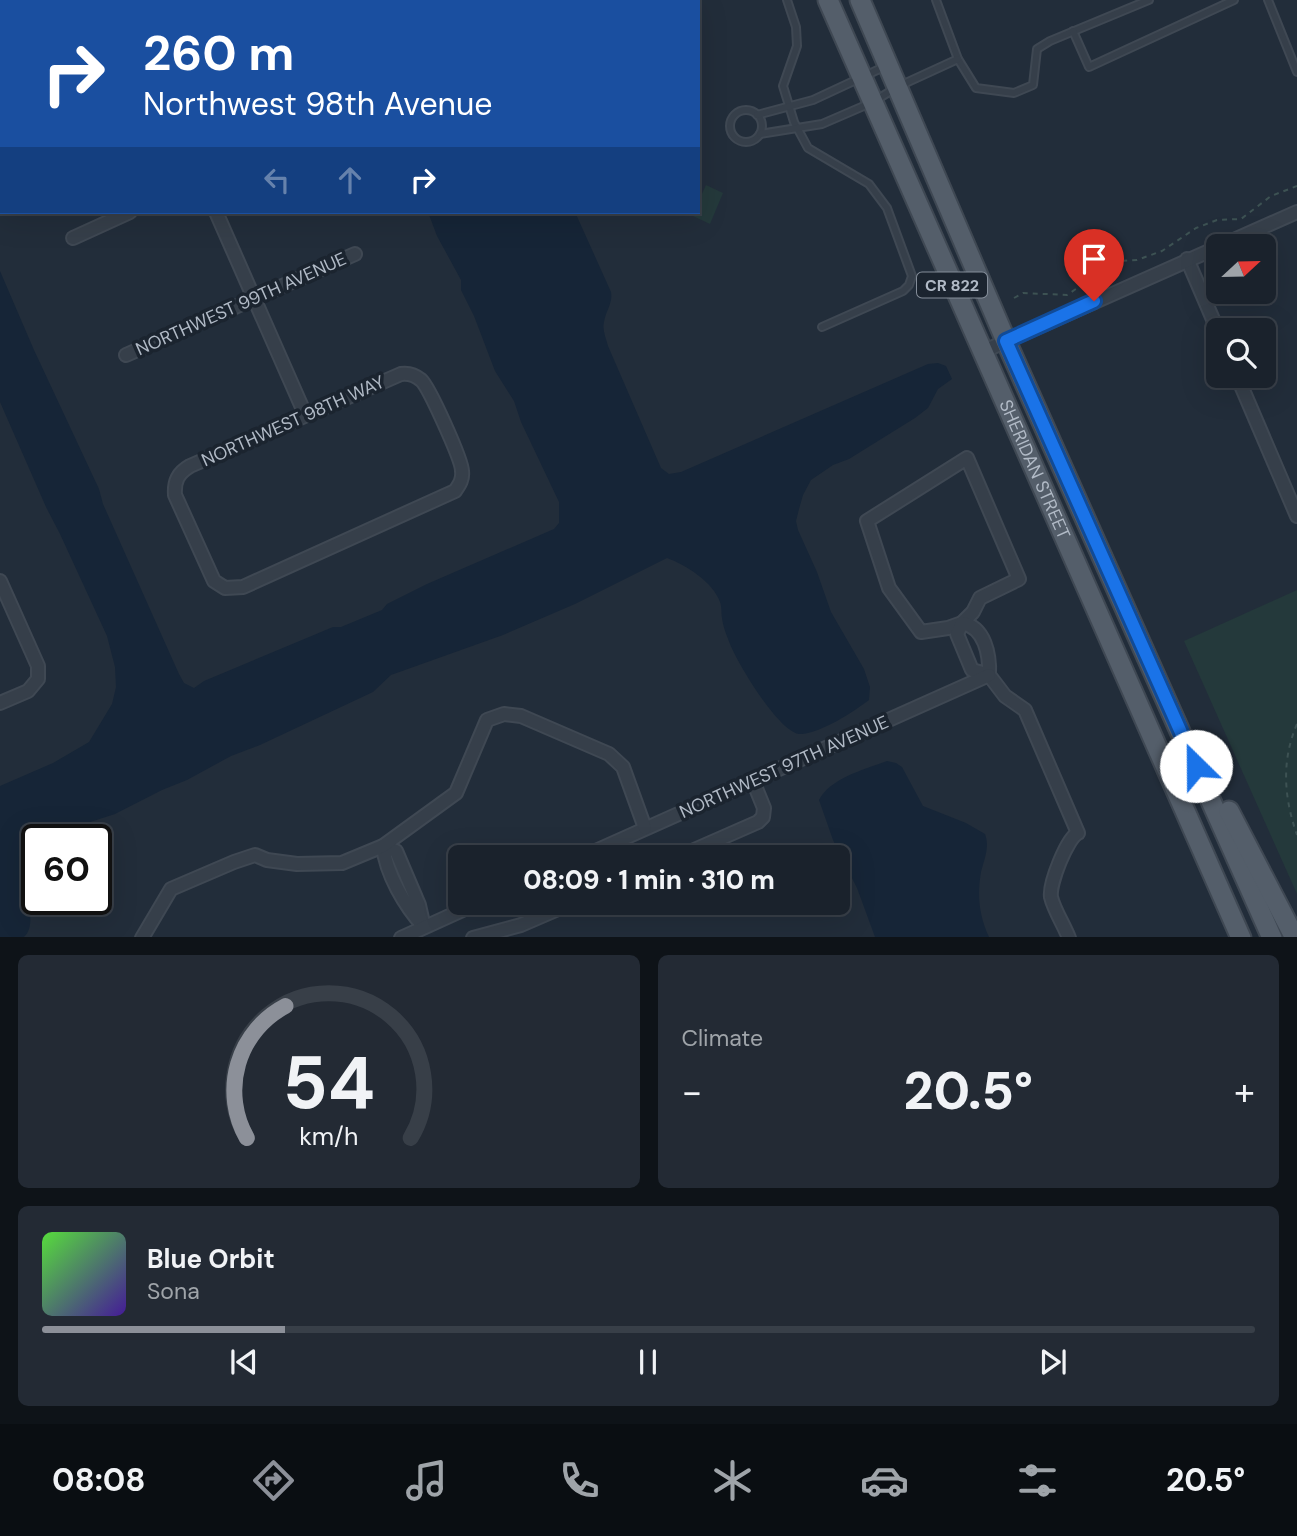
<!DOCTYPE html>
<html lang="en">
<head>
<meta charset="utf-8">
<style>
	body { margin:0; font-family:"DM Sans",sans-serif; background:#232a34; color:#f1f3f6; height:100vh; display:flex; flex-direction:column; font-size:26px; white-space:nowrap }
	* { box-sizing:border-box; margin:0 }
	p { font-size:23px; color:#9fa4a9 }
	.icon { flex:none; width:38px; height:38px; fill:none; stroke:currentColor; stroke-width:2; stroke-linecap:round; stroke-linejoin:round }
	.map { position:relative; height:937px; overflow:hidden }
	.details { display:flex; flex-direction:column; gap:18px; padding:18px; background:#0e1318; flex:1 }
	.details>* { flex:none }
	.guide { position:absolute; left:0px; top:0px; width:700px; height:214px; box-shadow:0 7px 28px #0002,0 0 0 2px #383f48; background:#1a4fa0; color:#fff; overflow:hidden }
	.needle { width:46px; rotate:68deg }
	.controls { position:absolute; left:1206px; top:234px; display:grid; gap:14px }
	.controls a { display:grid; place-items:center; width:70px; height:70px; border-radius:10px; background:#1a222c; box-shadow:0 7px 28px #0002,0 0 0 2px #383f48; font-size:35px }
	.speed { position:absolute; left:21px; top:824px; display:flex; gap:14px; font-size:35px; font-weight:700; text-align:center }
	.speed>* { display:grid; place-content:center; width:91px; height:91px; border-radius:50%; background:#1a222c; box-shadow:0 7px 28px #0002,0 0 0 2px #383f48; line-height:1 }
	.speed .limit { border:4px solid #111; border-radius:10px; background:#fff; color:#111 }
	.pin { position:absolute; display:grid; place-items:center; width:60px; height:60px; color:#fff; margin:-72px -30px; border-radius:50% 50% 50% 0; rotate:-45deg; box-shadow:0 0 7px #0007 }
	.pin .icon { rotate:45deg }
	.me { position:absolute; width:77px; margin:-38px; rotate:337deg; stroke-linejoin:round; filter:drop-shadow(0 0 5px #0008) }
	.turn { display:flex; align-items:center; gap:24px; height:147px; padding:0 28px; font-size:32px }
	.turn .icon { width:91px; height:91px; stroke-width:2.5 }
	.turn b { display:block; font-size:49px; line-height:60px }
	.lanes { display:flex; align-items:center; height:66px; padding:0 28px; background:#0003; justify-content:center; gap:35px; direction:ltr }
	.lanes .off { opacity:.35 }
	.big { font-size:52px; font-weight:800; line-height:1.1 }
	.details .tile { flex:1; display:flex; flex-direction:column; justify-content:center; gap:10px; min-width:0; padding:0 24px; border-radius:10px; background:#232a34 }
	.details .dial { align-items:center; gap:0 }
	.dial svg { height:182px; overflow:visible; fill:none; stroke:#383f48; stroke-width:7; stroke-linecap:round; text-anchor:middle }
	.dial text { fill:#f1f3f6; stroke:none }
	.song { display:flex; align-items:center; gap:21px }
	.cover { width:84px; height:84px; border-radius:10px; background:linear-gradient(135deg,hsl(110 70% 55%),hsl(260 70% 35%)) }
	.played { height:7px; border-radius:4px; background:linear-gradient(90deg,#8c9099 20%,#383f48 20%) }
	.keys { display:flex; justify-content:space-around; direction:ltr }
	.heat { display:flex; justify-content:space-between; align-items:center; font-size:38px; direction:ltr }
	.details .tiles { flex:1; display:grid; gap:18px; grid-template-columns:1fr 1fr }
	.tile:last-child { grid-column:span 2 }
	.trip { position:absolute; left:448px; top:845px; width:402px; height:70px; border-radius:10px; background:#1a222c; box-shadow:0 7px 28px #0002,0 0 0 2px #383f48; font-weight:800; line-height:70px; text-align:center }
	.tabs { display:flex; height:112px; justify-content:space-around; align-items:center; background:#0a0e12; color:#9fa4a9 }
	.tabs .icon { width:49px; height:49px }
	.tabs .selected { color:#8c9099 }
	.tabs b { font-size:32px; color:#f1f3f6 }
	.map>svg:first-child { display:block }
</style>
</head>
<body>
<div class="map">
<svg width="1297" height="938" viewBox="0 0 1297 938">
	<rect width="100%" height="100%" fill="#222d3a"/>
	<g fill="#24393b">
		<path d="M 706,185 L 723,193 L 710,224 L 693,216 L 695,212 L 698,212 L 698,203 Z"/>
		<path d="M 1297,590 L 1297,894 L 1184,641 Z"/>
	</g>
	<g fill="#162537">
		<path d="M 428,212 L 575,212 L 611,292 C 613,303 606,310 604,322 C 602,330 606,338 608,346 L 661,468 L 669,474 L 681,472 L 928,364 L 938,363 L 946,366 L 952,379 L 938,389 L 928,408 L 915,418 L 849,459 L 833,465 L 811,480 L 803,495 L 799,509 L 796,521 L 798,530 L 817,572 L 831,612 L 864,669 L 870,687 L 869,700 C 852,713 822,732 802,734 C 781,737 737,662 730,644 C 727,636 723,627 722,618 C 721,613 722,607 720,602 C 713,582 686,565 667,558 L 575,604 L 503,635 L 391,675 L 373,692 L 260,745 L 231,756 L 187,780 L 162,790 L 115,814 L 84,824 L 63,840 L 37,840 C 37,846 39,857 37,863 C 33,871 27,873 26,883 C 26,898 37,926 24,937 L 0,937 L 0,786 L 53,763 L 89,742 L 112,704 L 116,687 L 115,667 L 107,636 L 60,534 L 46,507 L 0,402 L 0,271 L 34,350 L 99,489 L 103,504 L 179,674 L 184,683 L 194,688 L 204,681 L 333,627 L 341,627 L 382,610 L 387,604 L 427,584 L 554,529 L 559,523 L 559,502 L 521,422 L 514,401 L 495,371 L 474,316 L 461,290 L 461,280 L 437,236 Z"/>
		<path d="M 887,761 L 896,763 L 902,767 L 923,806 L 966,823 L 985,834 C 990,847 984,860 981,872 C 977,896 979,915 989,937 L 875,937 L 857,888 L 833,840 L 819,800 C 830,778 866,769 887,761 Z"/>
	</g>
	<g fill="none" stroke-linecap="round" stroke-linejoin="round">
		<defs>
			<g id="lane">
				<path d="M 787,0 L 796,27 L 797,46 L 783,86 L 794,122 L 808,148 L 869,184 L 887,208 L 912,276 L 909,285 L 903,291 L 822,327"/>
				<path d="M 936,0 L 958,59 L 976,88 L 1014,93 L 1033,85 L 1037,49 L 1050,41 L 1149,0"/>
				<path d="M 1268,0 L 1297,72"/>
				<path d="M 1073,31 L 1089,67 L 1234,0"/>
				<circle cx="746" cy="126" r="16"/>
				<path d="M 757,115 L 813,100 L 886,66"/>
				<path d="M 760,134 L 822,124 L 873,102 L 897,87 L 958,59"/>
			</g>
			<g id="street">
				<path d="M 216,212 L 305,414"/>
				<path d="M 73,238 L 130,212"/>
				<path d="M 1187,259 L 1218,331"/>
				<path d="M 982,352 L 1297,212"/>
				<path d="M 126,355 L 355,254"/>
				<path d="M 401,374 C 408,373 415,375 421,380 C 429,387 462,460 462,471 C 463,479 460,484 455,491 L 243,587 L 225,588 L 214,581 L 175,495 C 174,481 178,473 190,466 Z"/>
				<path d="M 1237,376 L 1297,516"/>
				<path d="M 967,458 L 1019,579 L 980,598 L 973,612 L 962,623 L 948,628 L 921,632 L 889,588 L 867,521 Z"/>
				<path d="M 0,581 L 38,666 L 38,679 L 28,691 L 0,703"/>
				<path d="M 962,623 C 985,627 990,655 989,675 L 972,670 L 957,634 Z"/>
				<path d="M 989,675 L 1005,696 L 1025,710 L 1078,833 C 1067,838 1049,884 1051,897 C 1054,910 1064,925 1069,938"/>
				<path d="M 383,846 L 396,851 L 419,905 L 424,927 C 405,906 386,874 383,846 Z"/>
				<path d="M 580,858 L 989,675"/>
				<path d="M 676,858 L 758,822 L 763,817 L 764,808 L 753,781"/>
				<path d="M 142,938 L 171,889 L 234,862 L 255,855 L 267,860 L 297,864 L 342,863 L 383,846 L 456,793 L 487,720 L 504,714 L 521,716 L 609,754 L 623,767 L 645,828"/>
				<path d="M 401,938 L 478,903"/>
				<path d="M 473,938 L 521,925 L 572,903"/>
			</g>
			<g id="secondary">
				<path d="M 18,2 L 22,0"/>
				<path d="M 95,2 L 99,0"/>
				<path d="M 0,9 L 2,9"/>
				<path d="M 0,43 L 2,42"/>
			</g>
			<g id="primary">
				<path id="s1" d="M 828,0 L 1241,938"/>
				<path d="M 860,0 L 1006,341 L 1272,938"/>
				<path d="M 1229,811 L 1295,938"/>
			</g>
		</defs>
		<use href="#lane" stroke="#3f4853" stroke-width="10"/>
		<use href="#street" stroke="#3f4853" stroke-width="16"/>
		<use href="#secondary" stroke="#3f4853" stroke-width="21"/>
		<use href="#primary" stroke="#3f4853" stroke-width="23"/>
		<g stroke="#3d5253" stroke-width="2" stroke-dasharray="5 5" stroke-linecap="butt">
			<path d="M 1014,298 L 1023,293 L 1067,295 L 1117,261 L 1137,260 L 1162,251 L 1196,228 L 1217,220 L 1241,219 L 1271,196 L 1297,186"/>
			<path d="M 1297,724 C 1281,761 1284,798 1297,835"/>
		</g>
		<use href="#lane" stroke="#363f4a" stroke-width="6"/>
		<use href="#street" stroke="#363f4a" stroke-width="12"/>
		<use href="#secondary" stroke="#444e5d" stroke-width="18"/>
		<use href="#primary" stroke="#545e6a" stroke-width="19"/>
	</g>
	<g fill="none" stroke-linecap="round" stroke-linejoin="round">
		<defs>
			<path id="route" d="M 1094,301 L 1006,341 L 1196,766"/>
		</defs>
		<use href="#route" stroke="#114b97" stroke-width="18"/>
		<use href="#route" stroke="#1a73e8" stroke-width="12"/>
	</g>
	<g text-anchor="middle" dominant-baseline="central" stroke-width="7" stroke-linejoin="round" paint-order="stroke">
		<rect fill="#1b242f" stroke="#848d99" stroke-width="2" x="917" y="272.5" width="70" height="25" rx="5"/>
		<g font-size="16" font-weight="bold" fill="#b1bac6">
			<text x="952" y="285">CR 822</text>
		</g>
		<g font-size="18" fill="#b1bac6" stroke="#1b242f">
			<text transform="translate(241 304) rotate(-24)">NORTHWEST 99TH AVENUE</text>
			<text transform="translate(293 421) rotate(-24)">NORTHWEST 98TH WAY</text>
			<text stroke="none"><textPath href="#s1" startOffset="513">SHERIDAN STREET</textPath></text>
			<text transform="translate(784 767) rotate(-24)">NORTHWEST 97TH AVENUE</text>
		</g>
	</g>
</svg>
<div class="controls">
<a><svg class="needle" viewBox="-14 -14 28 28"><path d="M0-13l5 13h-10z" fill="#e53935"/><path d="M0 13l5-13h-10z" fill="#9fa4a9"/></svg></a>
<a><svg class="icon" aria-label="search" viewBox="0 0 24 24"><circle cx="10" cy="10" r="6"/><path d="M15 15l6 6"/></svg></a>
</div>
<div class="speed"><div class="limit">60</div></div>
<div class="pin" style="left:1094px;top:301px;background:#d93025"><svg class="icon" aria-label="arrive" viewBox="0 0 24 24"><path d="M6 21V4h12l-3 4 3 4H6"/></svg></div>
<svg class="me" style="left:1196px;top:766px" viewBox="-20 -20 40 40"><circle r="19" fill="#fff"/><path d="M0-13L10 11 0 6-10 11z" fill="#1a73e8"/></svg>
<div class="trip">08:09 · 1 min · 310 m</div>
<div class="guide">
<div class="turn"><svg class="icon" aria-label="right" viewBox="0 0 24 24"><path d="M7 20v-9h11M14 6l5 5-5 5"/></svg><div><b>260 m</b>Northwest 98th Avenue</div></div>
<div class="lanes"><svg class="icon off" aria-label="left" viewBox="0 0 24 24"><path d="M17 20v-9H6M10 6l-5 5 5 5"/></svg><svg class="icon off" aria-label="ahead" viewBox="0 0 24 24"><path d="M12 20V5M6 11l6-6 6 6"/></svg><svg class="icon" aria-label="right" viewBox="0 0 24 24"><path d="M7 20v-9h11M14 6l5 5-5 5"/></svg></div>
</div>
</div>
<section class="details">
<div class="tiles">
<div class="tile dial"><svg viewBox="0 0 100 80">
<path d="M14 69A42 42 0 1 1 86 69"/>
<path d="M14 69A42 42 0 0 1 31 11" stroke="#8c9099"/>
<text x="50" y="56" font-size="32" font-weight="700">54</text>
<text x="50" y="72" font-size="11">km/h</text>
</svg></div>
<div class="tile"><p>Climate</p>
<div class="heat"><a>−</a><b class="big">20.5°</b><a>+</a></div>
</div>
<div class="tile">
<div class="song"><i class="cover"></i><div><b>Blue Orbit</b><p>Sona</p></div></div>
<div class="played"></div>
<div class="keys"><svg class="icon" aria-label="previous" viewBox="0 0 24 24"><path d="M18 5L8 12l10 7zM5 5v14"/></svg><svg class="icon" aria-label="pause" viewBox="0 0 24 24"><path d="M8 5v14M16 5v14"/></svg><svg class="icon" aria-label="next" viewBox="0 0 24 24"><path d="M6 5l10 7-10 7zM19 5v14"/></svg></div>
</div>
</div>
</section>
<nav class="tabs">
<b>08:08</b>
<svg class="icon selected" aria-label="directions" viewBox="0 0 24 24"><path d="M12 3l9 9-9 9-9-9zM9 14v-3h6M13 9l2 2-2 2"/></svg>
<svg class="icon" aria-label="music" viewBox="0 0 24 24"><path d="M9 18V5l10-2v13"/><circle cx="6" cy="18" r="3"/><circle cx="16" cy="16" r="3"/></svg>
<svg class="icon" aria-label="phone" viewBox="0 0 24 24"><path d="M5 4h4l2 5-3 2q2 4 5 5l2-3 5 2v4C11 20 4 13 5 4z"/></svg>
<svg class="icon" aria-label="climate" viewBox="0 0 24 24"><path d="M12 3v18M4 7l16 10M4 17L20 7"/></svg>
<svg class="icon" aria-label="car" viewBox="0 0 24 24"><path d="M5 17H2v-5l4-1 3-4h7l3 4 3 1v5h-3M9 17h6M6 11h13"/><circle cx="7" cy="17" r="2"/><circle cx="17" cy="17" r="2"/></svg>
<svg class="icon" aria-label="filters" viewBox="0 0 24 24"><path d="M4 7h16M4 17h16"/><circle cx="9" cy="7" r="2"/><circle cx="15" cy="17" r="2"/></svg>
<b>20.5°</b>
</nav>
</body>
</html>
